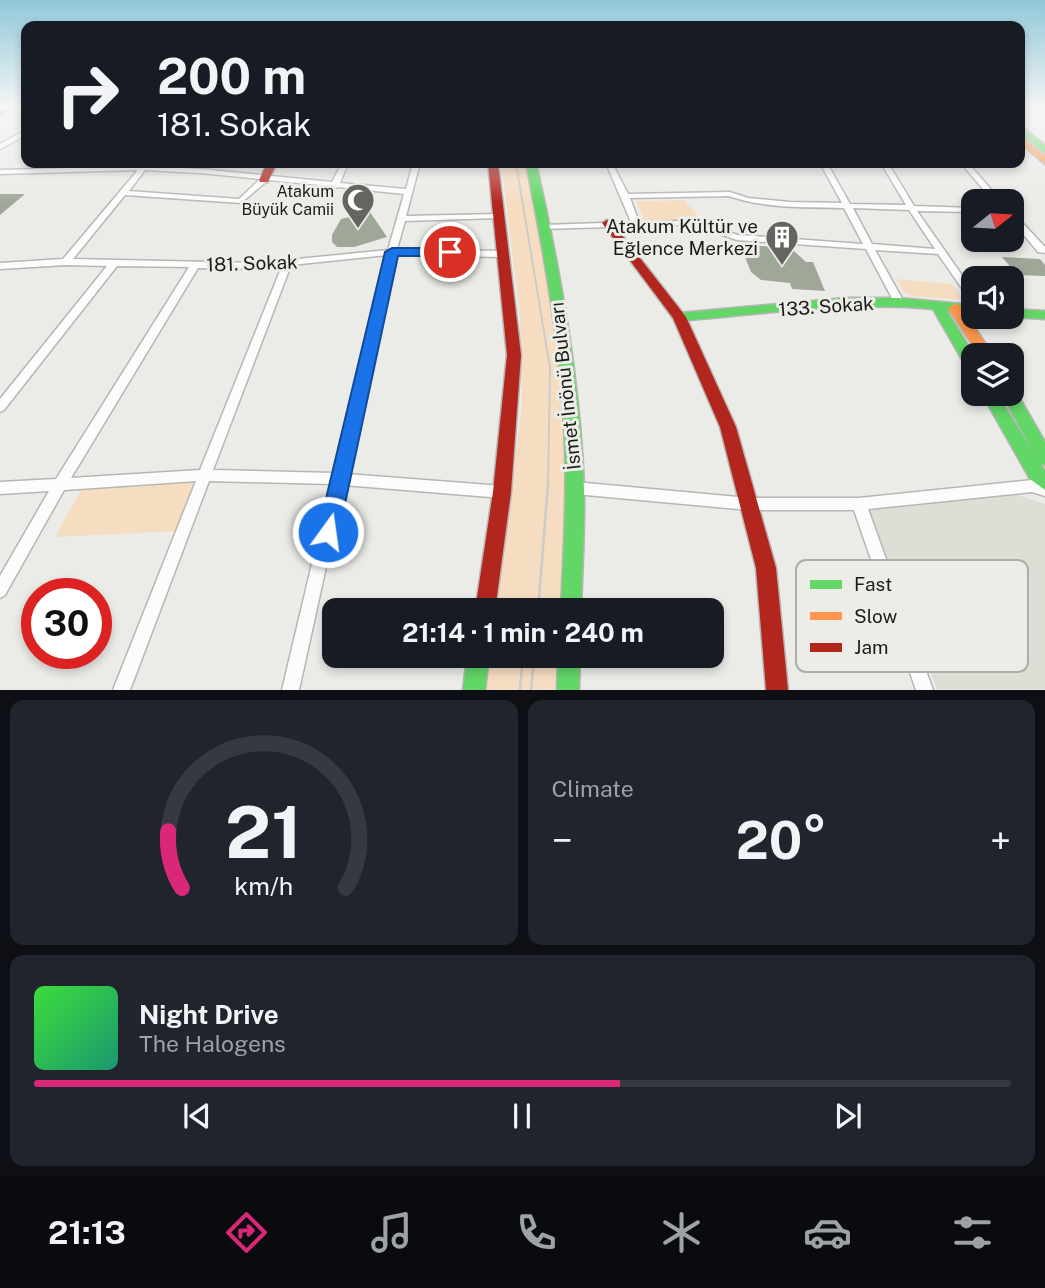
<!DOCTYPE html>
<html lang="en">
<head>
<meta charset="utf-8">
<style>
	body { margin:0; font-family:"Public Sans",sans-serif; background:#20242c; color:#f1f3f6; height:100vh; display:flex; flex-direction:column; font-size:26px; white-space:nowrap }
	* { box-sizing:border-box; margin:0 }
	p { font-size:23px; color:#9ea1a6 }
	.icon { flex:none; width:38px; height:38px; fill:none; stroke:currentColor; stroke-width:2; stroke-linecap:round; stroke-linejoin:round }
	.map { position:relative; height:690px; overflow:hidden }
	.sheet { display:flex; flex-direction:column; gap:10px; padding:10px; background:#0d0f14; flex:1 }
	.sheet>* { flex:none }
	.top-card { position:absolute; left:21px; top:21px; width:1004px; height:147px; border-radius:14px; box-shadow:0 4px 10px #0003; background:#171b24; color:#f1f3f6; overflow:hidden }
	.needle { width:46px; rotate:72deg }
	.fabs { position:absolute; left:961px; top:189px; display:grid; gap:14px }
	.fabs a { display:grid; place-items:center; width:63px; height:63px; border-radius:14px; background:#171b24; box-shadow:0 4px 10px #0003; font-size:35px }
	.speed { position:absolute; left:21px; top:578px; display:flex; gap:14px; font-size:35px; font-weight:700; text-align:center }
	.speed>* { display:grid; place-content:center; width:91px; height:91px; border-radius:50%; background:#171b24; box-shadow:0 4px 10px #0003; line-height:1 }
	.speed .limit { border:10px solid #d22; background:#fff; color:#111 }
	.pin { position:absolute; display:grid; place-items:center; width:60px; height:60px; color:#fff; margin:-30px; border:4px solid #fff; border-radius:50%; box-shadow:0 2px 7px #0007 }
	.me { position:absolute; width:77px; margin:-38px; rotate:14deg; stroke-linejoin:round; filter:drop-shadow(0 0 5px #0008) }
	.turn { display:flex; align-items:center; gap:24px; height:147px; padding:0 21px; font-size:32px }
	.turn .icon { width:91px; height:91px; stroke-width:2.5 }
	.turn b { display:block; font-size:49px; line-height:60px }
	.big { font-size:52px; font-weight:700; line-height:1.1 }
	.sheet .card { flex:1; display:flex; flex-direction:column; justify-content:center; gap:10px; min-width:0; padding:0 24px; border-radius:14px; background:#20242c }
	.sheet .dial { align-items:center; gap:0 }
	.dial svg { height:182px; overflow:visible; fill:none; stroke:#363941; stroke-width:7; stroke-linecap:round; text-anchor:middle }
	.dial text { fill:#f1f3f6; stroke:none }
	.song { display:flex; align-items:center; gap:21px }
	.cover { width:84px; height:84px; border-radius:10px; background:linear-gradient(135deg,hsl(120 70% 55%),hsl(160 70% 35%)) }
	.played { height:7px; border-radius:4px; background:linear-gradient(90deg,#db2777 60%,#363941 60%) }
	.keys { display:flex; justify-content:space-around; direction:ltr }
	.heat { display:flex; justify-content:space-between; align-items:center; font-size:38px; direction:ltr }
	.sheet .tiles { flex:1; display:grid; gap:10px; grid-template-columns:1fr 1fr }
	.card:last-child { grid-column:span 2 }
	.trip { position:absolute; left:322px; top:598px; width:402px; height:70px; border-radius:14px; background:#171b24; box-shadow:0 4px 10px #0003; font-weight:700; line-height:70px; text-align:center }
	.tabs { display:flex; height:112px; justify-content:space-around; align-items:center; background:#090b0e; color:#9ea1a6 }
	.tabs .icon { width:49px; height:49px }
	.tabs .on { color:#db2777 }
	.tabs b { font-size:32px; color:#f1f3f6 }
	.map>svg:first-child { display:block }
</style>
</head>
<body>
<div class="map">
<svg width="1045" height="690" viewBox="0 0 1045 690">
	<rect width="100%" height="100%" fill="#ebece8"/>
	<path fill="#ddded5" d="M 1018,495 L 1045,504 L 1045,689 L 937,689 L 865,505 Z"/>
	<g fill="#f6ddc2">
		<path d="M 501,163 L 527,163 L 565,343 L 572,611 L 496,611 L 522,406 L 520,314 Z"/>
		<path d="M 684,200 L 703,222 L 644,220 L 636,201 Z"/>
		<path d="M 896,279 L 952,284 L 963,300 L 912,296 L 904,292 Z"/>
		<path d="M 198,481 L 178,531 L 55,537 L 83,486 Z"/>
		<path d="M 490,656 L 570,656 L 569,689 L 485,690 Z"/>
	</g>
	<g fill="#9fa799">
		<path d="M 0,194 L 25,194 L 0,215 Z"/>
		<path d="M 370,212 L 387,237 L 354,247 L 337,247 L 332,242 L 332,235 L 341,219 Z"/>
		<path d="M 738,244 L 786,248 L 794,251 L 806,262 L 813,262 L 825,291 L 792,289 L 790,283 L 761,280 L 751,272 L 745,257 L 740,257 Z"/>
		<path d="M 1002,257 L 1040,259 L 1045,265 L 1045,276 L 1017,275 Z"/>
	</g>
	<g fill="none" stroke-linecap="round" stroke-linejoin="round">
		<defs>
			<g id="street">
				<path d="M 1020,108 L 1045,108 L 1045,111 L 1020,110 Z"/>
				<path d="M 26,110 L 26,114 L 0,113 L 0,111 L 2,110 Z"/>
				<path d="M 26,130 L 26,135 L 0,149 L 0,144 Z"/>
				<path d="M 143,163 L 149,163 L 149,166 L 200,169 L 332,182 L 342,163 L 348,163 L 340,183 L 406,189 L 413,163 L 420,163 L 406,216 L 498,214 L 502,216 L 498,218 L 405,221 L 397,249 L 503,251 L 507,254 L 503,257 L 396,255 L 347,474 L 502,486 L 507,488 L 509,492 L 507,496 L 502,498 L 344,485 L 299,690 L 282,690 L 331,484 L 209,481 L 130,690 L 113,690 L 196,481 L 64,490 L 5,595 L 0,598 L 0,576 L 49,491 L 0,494 L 0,482 L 56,479 L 189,267 L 117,266 L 4,410 L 0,412 L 0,399 L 107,266 L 66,265 L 0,269 L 0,263 L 63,259 L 138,170 L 0,174 L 0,170 L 141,166 ZM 145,170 L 200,173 L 260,179 L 239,199 L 129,191 ZM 268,180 L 330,186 L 334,189 L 338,187 L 404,194 L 388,250 L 257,263 L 73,259 L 125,195 L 241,203 ZM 387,255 L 334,473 L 213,470 L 291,265 ZM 282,266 L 200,470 L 71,478 L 198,268 L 257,269 Z"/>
				<path d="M 606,163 L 612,163 L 628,194 L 730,192 L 748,198 L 790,202 L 842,203 L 820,163 L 827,163 L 850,204 L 906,205 L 881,163 L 888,163 L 914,206 L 973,208 L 973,212 L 917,211 L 973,291 L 973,301 L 970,300 L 938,254 L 875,250 L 904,302 L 899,305 L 894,302 L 866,249 L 737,240 L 702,228 L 680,225 L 541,229 L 541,225 L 544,225 L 631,222 ZM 729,196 C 765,209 806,207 844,208 L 863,244 L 738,235 L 703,224 L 680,221 L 639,222 L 630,198 ZM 853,208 L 909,210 L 935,249 L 872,244 Z"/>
				<path d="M 961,163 L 968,163 L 1001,201 L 993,201 Z"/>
				<path d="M 1012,215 L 1015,215 L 1045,247 L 1045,253 L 1038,252 L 1012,221 Z"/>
				<path d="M 1032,480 L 1045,484 L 1045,496 L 1032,492 L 868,509 L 933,690 L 916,690 L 854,510 L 749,510 L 575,494 L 570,492 L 568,488 L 570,484 L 575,482 L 749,498 L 859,498 Z"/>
			</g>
			<g id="fast">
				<path d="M 1020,125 L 1045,145 L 1045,153 L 1020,133 Z"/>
				<path d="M 526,163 L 536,163 C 560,270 580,378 584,489 C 585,529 582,570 581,611 L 561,611 C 563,557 567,504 565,450 C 562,353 545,258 526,163 Z"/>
				<path d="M 846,298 L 899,298 L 973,305 L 973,313 L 947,311 L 974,355 L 973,371 L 968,370 L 933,309 C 848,301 763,314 679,321 L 672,317 L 679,313 Z"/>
				<path d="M 1012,309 L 1045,311 L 1045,319 L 1010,317 L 1012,317 Z"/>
				<path d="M 1012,389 L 1015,390 L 1045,442 L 1045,465 L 1039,463 L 1002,394 L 1012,394 Z"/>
				<path d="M 982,394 L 997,394 L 1045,471 L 1045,490 L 1030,479 Z"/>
				<path d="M 467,656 L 489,656 L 485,690 L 463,690 Z"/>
				<path d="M 558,656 L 580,656 L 579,690 L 557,690 Z"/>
			</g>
			<g id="slow">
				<path d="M 1020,135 L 1045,156 L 1045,164 L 1020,143 Z"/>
				<path d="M 955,304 L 960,305 L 993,355 L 979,355 L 948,308 Z"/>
			</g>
			<g id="jam">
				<path d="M 4,108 L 14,108 L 0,115 L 0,110 Z"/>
				<path d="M 267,163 L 277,163 L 268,182 L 260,182 L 259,180 Z"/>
				<path d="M 488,163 L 498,163 L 521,355 L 511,492 L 495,611 L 475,611 L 493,492 L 507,355 Z"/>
				<path d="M 607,220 L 611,221 L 686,317 L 736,427 L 776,568 L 788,690 L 766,690 L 756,568 L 720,427 L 673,318 L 602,223 Z"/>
			</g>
		</defs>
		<use href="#street" stroke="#b6b6b3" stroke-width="3"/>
		<use href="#fast" stroke="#b6b6b3" stroke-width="3"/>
		<use href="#slow" stroke="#b6b6b3" stroke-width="3"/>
		<use href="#jam" stroke="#b6b6b3" stroke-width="3"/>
		<use href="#street" fill="#fcfcfc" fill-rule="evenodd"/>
		<use href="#fast" fill="#63d668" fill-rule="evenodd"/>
		<use href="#slow" fill="#ff974d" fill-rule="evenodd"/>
		<use href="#jam" fill="#b3261e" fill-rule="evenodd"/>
		<path stroke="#cbcbc9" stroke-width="2" d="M 516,163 L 550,368 L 548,486"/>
		<g stroke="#cbcbc9" stroke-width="2.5">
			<path d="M 538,611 L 548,484"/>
			<path d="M 520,690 L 523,656"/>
			<path d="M 531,690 L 534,656"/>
		</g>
	</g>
	<linearGradient id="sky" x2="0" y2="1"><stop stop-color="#90c8d9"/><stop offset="0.53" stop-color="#f6f6f5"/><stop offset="1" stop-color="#f6f6f5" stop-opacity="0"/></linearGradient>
	<rect width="1045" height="204" fill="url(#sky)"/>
	<path fill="#1a73e8" stroke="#114b97" stroke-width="2" d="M 392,248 L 450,248 L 456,252 L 450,256 L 398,256 L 339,532 L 336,539 L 328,542 L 321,539 L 318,532 L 385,252 Z"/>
	<defs>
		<symbol id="mosque-pin" viewBox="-11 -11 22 30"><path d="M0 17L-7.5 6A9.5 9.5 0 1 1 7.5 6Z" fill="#646461" stroke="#ecede7"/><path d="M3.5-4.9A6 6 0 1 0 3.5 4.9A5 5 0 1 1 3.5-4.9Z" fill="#fff"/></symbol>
		<symbol id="building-pin" viewBox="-11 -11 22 30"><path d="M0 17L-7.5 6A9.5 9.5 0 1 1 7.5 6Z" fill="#646461" stroke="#ecede7"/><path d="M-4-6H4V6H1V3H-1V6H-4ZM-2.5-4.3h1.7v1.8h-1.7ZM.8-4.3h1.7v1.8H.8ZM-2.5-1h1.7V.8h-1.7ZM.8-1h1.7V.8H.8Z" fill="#fff"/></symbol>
	</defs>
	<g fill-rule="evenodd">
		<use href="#mosque-pin" x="339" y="181" width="38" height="52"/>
		<use href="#building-pin" x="763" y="218" width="38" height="52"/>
	</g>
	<g text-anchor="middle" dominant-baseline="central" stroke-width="6" stroke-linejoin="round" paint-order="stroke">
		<g font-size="16" fill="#1b1b19" stroke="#ecede7" text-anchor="end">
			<text x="334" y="191">Atakum<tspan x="334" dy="18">Büyük Camii</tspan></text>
		</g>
		<g font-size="19" fill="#1b1b19" stroke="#ecede7" text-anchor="end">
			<text x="758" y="226">Atakum Kültür ve<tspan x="758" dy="22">Eğlence Merkezi</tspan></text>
		</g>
		<g font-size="19" fill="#1b1b19" stroke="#ecede7">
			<text transform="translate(252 263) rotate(-2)">181. Sokak</text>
			<text transform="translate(826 306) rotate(-4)">133. Sokak</text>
			<text transform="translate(565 386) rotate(-96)">İsmet İnönü Bulvarı</text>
		</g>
	</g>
	<rect x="796" y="560" width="232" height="112" rx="10" fill="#ecede7" stroke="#adaea9" stroke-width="2"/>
	<rect x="810" y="580" width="32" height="9" fill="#63d668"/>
	<rect x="810" y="612" width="32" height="8" fill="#ff974d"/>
	<rect x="810" y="643" width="32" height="9" fill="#b3261e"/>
	<g font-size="19" fill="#1b1b19">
		<text x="854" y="591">Fast</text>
		<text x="854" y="623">Slow</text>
		<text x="854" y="654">Jam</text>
	</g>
</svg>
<div class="fabs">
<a><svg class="needle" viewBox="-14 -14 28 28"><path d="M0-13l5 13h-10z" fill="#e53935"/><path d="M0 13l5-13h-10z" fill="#9ea1a6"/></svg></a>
<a><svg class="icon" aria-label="sound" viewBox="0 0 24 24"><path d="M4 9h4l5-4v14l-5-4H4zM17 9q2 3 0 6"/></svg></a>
<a><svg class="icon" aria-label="layers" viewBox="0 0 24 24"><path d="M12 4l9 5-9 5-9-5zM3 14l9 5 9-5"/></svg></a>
</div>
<div class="speed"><div class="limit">30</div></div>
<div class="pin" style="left:450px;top:252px;background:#d93025"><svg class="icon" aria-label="arrive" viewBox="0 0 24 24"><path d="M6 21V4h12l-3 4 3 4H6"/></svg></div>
<svg class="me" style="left:328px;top:532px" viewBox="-20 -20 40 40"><circle r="17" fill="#1a73e8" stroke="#fff" stroke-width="3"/><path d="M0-11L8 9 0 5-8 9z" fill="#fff"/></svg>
<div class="trip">21:14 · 1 min · 240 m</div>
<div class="top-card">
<div class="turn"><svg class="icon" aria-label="right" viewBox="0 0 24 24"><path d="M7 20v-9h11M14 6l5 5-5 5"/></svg><div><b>200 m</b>181. Sokak</div></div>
</div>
</div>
<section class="sheet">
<div class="tiles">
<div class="card dial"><svg viewBox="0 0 100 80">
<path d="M14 69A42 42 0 1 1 86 69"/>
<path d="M14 69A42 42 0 0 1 8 44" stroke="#db2777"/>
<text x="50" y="56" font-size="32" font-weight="700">21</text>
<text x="50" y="72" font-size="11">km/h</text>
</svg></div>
<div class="card"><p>Climate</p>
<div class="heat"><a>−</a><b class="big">20°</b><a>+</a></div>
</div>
<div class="card">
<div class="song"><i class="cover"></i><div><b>Night Drive</b><p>The Halogens</p></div></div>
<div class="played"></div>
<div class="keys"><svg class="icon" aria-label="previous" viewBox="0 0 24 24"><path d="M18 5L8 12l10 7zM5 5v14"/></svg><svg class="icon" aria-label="pause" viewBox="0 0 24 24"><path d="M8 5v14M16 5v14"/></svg><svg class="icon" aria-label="next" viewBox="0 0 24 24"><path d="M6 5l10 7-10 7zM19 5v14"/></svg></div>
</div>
</div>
</section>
<nav class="tabs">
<b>21:13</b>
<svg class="icon on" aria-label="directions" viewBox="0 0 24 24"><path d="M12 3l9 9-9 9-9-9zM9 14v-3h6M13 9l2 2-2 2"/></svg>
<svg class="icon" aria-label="music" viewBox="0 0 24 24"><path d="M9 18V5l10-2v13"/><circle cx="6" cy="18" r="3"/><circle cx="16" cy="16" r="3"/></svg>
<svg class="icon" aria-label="phone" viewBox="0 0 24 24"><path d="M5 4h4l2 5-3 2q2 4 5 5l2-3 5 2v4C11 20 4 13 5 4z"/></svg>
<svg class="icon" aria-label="climate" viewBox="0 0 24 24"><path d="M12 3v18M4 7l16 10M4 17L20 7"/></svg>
<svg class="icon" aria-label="car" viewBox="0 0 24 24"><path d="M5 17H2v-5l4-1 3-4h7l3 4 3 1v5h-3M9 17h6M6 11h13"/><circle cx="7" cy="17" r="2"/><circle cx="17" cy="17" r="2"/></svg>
<svg class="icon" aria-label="filters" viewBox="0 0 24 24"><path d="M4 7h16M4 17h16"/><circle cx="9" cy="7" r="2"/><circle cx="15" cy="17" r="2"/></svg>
</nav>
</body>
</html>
